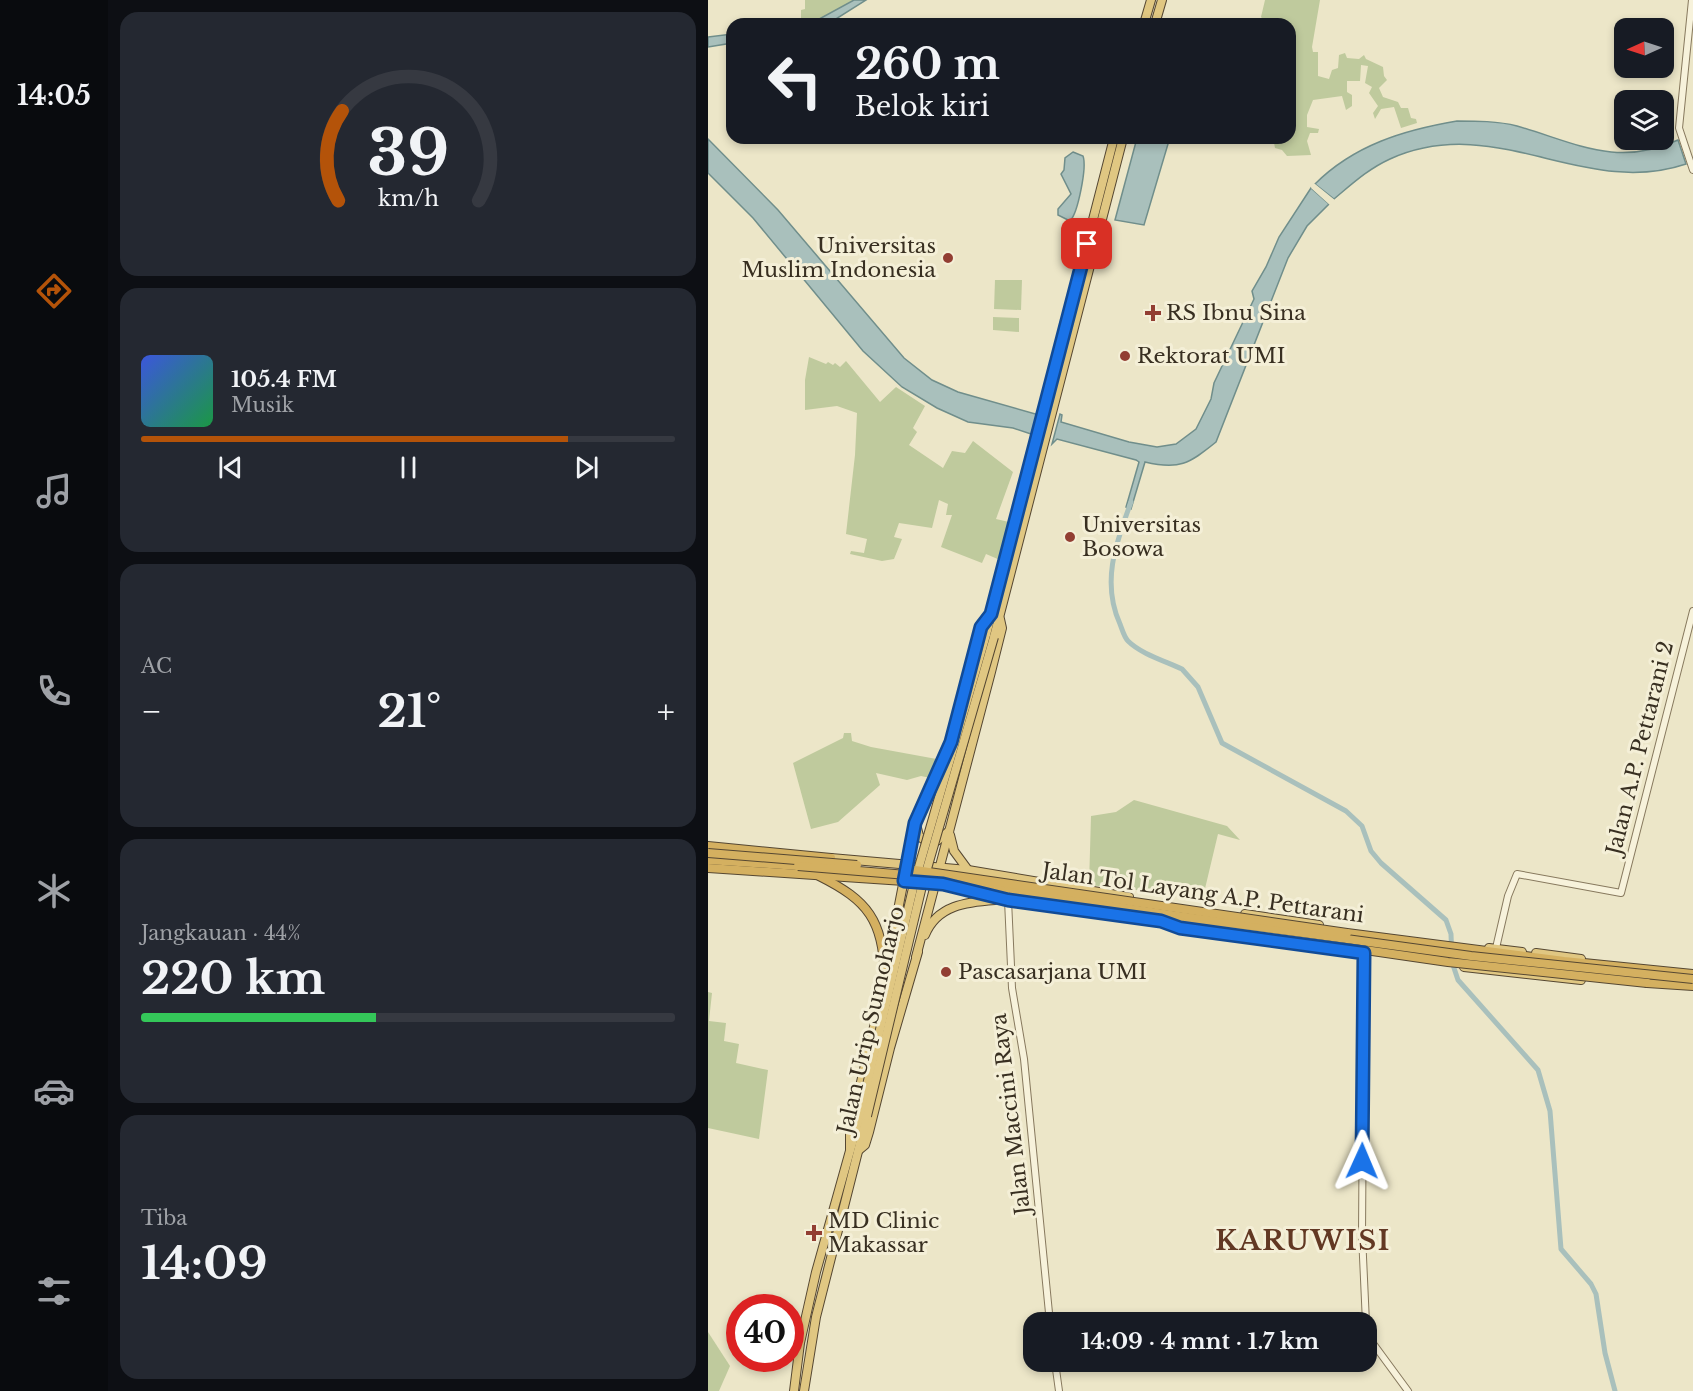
<!DOCTYPE html>
<html lang="id">
<head>
<meta charset="utf-8">
<style>
	body { margin:0; font-family:"Libre Baskerville",serif; background:#242831; color:#f1f3f6; height:100vh; display:flex; flex-direction:column; font-size:22px; white-space:nowrap }
	* { box-sizing:border-box; margin:0 }
	p { font-size:20px; color:#9ea1a6 }
	.icon { flex:none; width:33px; height:33px; fill:none; stroke:currentColor; stroke-width:2; stroke-linecap:round; stroke-linejoin:round }
	.map { position:relative; flex:1; overflow:hidden }
	.side { display:flex; flex-direction:column; gap:12px; padding:12px; background:#0d0f14; width:600px }
	.side>* { flex:none }
	.banner { position:absolute; left:18px; top:18px; width:570px; height:126px; border-radius:18px; box-shadow:0 3px 9px #0003; background:#171b24; color:#f1f3f6; overflow:hidden }
	.needle { width:39px; rotate:267deg }
	.fabs { position:absolute; left:906px; top:18px; display:grid; gap:12px }
	.fabs a { display:grid; place-items:center; width:60px; height:60px; border-radius:12px; background:#171b24; box-shadow:0 3px 9px #0003; font-size:30px }
	.speed { position:absolute; left:18px; top:1294px; display:flex; gap:12px; font-size:30px; font-weight:700; text-align:center }
	.speed>* { display:grid; place-content:center; width:78px; height:78px; border-radius:50%; background:#171b24; box-shadow:0 3px 9px #0003; line-height:1 }
	.speed .limit { border:9px solid #d22; background:#fff; color:#111 }
	.pin { position:absolute; display:grid; place-items:center; width:51px; height:51px; color:#fff; margin:-26px; border-radius:12px; box-shadow:0 3px 9px #0006 }
	.me { position:absolute; width:66px; margin:-33px; rotate:1deg; stroke-linejoin:round; filter:drop-shadow(0 0 4px #0008) }
	.turn { display:flex; align-items:center; gap:21px; height:126px; padding:0 30px; font-size:27px }
	.turn .icon { width:78px; height:78px; stroke-width:2.5 }
	.turn b { display:block; font-size:42px; line-height:51px }
	.big { font-size:45px; font-weight:800; line-height:1.1 }
	.side .tile { flex:1; display:flex; flex-direction:column; justify-content:center; gap:9px; min-width:0; padding:0 21px; border-radius:18px; background:#242831 }
	.side .dial { align-items:center; gap:0 }
	.dial svg { height:156px; overflow:visible; fill:none; stroke:#363941; stroke-width:7; stroke-linecap:round; text-anchor:middle }
	.dial text { fill:#f1f3f6; stroke:none }
	.song { display:flex; align-items:center; gap:18px }
	.cover { width:72px; height:72px; border-radius:9px; background:linear-gradient(135deg,hsl(230 70% 55%),hsl(140 70% 35%)) }
	.played { height:6px; border-radius:3px; background:linear-gradient(90deg,#b45309 80%,#363941 80%) }
	.keys { display:flex; justify-content:space-around; direction:ltr }
	.heat { display:flex; justify-content:space-between; align-items:center; font-size:33px; direction:ltr }
	.charge { height:9px; border-radius:4px; background:linear-gradient(90deg,#34c759 44%,#363941 0) }
	.trip { position:absolute; left:315px; top:1312px; width:354px; height:60px; border-radius:18px; background:#171b24; box-shadow:0 3px 9px #0003; font-weight:800; line-height:60px; text-align:center }
	main { display:flex; flex:1; min-height:0 }
	.tab-bar { display:flex; flex-direction:column; width:108px; justify-content:space-around; align-items:center; background:#090b0e; color:#9ea1a6 }
	.tab-bar .icon { width:42px; height:42px }
	.tab-bar .on { color:#b45309 }
	.tab-bar b { font-size:27px; color:#f1f3f6 }
	.map>svg:first-child { display:block }
</style>
</head>
<body>
<main>
<nav class="tab-bar">
<b>14:05</b>
<svg class="icon on" aria-label="directions" viewBox="0 0 24 24"><path d="M12 3l9 9-9 9-9-9zM9 14v-3h6M13 9l2 2-2 2"/></svg>
<svg class="icon" aria-label="music" viewBox="0 0 24 24"><path d="M9 18V5l10-2v13"/><circle cx="6" cy="18" r="3"/><circle cx="16" cy="16" r="3"/></svg>
<svg class="icon" aria-label="phone" viewBox="0 0 24 24"><path d="M5 4h4l2 5-3 2q2 4 5 5l2-3 5 2v4C11 20 4 13 5 4z"/></svg>
<svg class="icon" aria-label="climate" viewBox="0 0 24 24"><path d="M12 3v18M4 7l16 10M4 17L20 7"/></svg>
<svg class="icon" aria-label="car" viewBox="0 0 24 24"><path d="M5 17H2v-5l4-1 3-4h7l3 4 3 1v5h-3M9 17h6M6 11h13"/><circle cx="7" cy="17" r="2"/><circle cx="17" cy="17" r="2"/></svg>
<svg class="icon" aria-label="filters" viewBox="0 0 24 24"><path d="M4 7h16M4 17h16"/><circle cx="9" cy="7" r="2"/><circle cx="15" cy="17" r="2"/></svg>
</nav>
<section class="side">
<div class="tile dial"><svg viewBox="0 0 100 80">
<path d="M14 69A42 42 0 1 1 86 69"/>
<path d="M14 69A42 42 0 0 1 16 23" stroke="#b45309"/>
<text x="50" y="56" font-size="32" font-weight="700">39</text>
<text x="50" y="72" font-size="11">km/h</text>
</svg></div>
<div class="tile">
<div class="song"><i class="cover"></i><div><b>105.4 FM</b><p>Musik</p></div></div>
<div class="played"></div>
<div class="keys"><svg class="icon" aria-label="previous" viewBox="0 0 24 24"><path d="M18 5L8 12l10 7zM5 5v14"/></svg><svg class="icon" aria-label="pause" viewBox="0 0 24 24"><path d="M8 5v14M16 5v14"/></svg><svg class="icon" aria-label="next" viewBox="0 0 24 24"><path d="M6 5l10 7-10 7zM19 5v14"/></svg></div>
</div>
<div class="tile"><p>AC</p>
<div class="heat"><a>−</a><b class="big">21°</b><a>+</a></div>
</div>
<div class="tile"><p>Jangkauan · 44%</p><b class="big">220 km</b><div class="charge"></div></div>
<div class="tile"><p>Tiba</p><b class="big">14:09</b></div>
</section>
<div class="map">
<svg width="985" height="1391" viewBox="0 0 985 1391">
	<rect width="100%" height="100%" fill="#ece6c8"/>
	<g fill="#bfca9d">
		<path d="M 97,0 L 150,0 L 112,24 L 93,24 L 93,10 L 97,9 Z"/>
		<path d="M 557,0 L 612,0 L 604,47 L 605,52 L 610,52 L 610,76 L 621,79 L 624,70 L 630,68 L 631,55 L 637,53 L 639,58 L 651,59 L 656,55 L 658,59 L 675,67 L 676,76 L 679,80 L 671,88 L 675,97 L 690,102 L 693,108 L 700,108 L 703,118 L 708,119 L 709,123 L 693,128 L 686,107 L 673,109 L 667,119 L 665,113 L 670,106 L 661,93 L 664,87 L 657,83 L 660,66 L 653,65 L 652,81 L 639,81 L 639,92 L 644,95 L 644,106 L 638,110 L 634,96 L 605,100 L 599,115 L 599,127 L 611,129 L 610,133 L 602,133 L 599,141 L 603,155 L 579,156 L 574,150 L 567,148 L 565,138 L 582,138 L 582,24 L 559,24 L 553,17 Z"/>
		<path d="M 287,280 L 314,280 L 313,310 L 286,309 Z"/>
		<path d="M 285,317 L 311,318 L 311,332 L 285,330 Z"/>
		<path d="M 101,357 L 118,364 L 120,362 L 125,365 L 127,363 L 132,367 L 138,361 L 172,402 L 188,387 L 217,406 L 205,428 L 209,432 L 201,445 L 235,468 L 244,451 L 257,453 L 265,441 L 305,472 L 288,519 L 301,522 L 292,560 L 278,554 L 274,563 L 233,547 L 244,515 L 238,515 L 240,504 L 231,500 L 224,528 L 191,523 L 186,537 L 194,539 L 186,559 L 174,561 L 142,554 L 143,551 L 156,553 L 159,539 L 138,534 L 147,455 L 149,413 L 129,406 L 97,410 L 97,380 Z"/>
		<path d="M 136,733 L 143,733 L 144,741 L 163,747 L 234,760 L 227,779 L 213,776 L 199,780 L 168,773 L 172,785 L 130,822 L 103,829 L 85,763 L 135,738 Z"/>
		<path d="M 426,800 L 519,826 L 532,840 L 510,834 L 495,897 L 381,885 L 383,816 L 408,812 Z"/>
		<path d="M 0,992 L 4,993 L 1,1021 L 18,1023 L 16,1041 L 31,1044 L 28,1063 L 60,1070 L 51,1139 L 0,1128 Z"/>
		<path d="M 0,1332 L 22,1366 L 11,1391 L 0,1391 Z"/>
	</g>
	<g fill="#a9c0bc" stroke="#708e8b" stroke-width="1.5">
		<path d="M 146,0 L 158,0 L 120,24 L 94,24 L 104,23 Z"/>
		<path d="M 24,34 L 24,43 L 0,47 L 0,37 Z"/>
		<path d="M 749,121 C 768,121 790,121 809,126 C 868,143 909,168 970,140 L 978,164 C 875,199 788,111 682,159 C 660,169 644,184 626,199 L 607,184 C 646,145 696,130 749,121 Z"/>
		<path d="M 429,138 L 459,138 L 460,144 L 436,225 L 407,220 Z"/>
		<path d="M 0,139 L 70,210 L 196,358 L 224,380 L 250,392 L 331,415 L 326,435 L 305,428 L 260,422 L 229,408 L 194,387 L 155,351 L 45,218 L 0,173 Z"/>
		<path d="M 365,152 L 375,156 C 379,167 370,213 362,221 L 350,215 L 350,209 L 363,194 L 353,174 L 356,170 L 357,158 Z"/>
		<path d="M 603,188 L 621,204 L 599,226 L 580,258 L 508,442 C 481,464 471,470 437,462 L 423,509 L 418,507 L 431,462 L 428,460 L 349,439 L 344,444 L 352,414 L 354,415 L 353,422 L 421,442 L 449,447 L 468,444 L 488,429 L 503,399 L 506,383 L 546,299 L 544,291 L 558,267 L 571,237 Z"/>
	</g>
	<path fill="#ece6c8" d="M 605,183 L 607,184 L 628,201 L 624,202 L 608,189 L 623,202 L 623,206 L 603,188 Z"/>
	<g fill="none" stroke-linecap="round" stroke-linejoin="round">
		<path stroke="#a9c0bc" stroke-width="5" d="M 423,502 C 408,543 393,582 412,624 C 414,629 416,637 420,641 C 433,654 457,661 474,669 L 490,687 L 514,743 L 638,811 L 654,826 L 663,851 L 673,863 L 738,920 L 743,934 L 744,962 L 750,980 L 830,1070 L 842,1111 L 853,1249 L 883,1284 L 888,1294 L 897,1353 L 907,1391"/>
		<defs>
			<g id="tertiary">
				<path d="M 984,0 L 971,128 L 985,170"/>
				<path d="M 300,900 L 304,988 L 316,1059 L 342,1323"/>
				<path d="M 788,948 L 800,896 L 809,874 L 913,893 L 985,611"/>
				<path d="M 656,953 L 654,1235 L 658,1323"/>
				<path d="M 658,1325 L 664,1342 L 700,1391"/>
				<path d="M 347,1362 L 351,1391"/>
			</g>
			<g id="trunk">
				<path d="M 436,24 L 443,0"/>
				<path d="M 447,24 L 454,0"/>
				<path d="M 278,635 L 406,138"/>
				<path d="M 286,637 L 415,138"/>
				<path d="M 208,824 L 211,836 L 219,842 L 229,841 L 241,831"/>
				<path d="M 242,835 L 246,851 L 260,870"/>
				<path d="M 123,858 L 260,870 L 421,897"/>
				<path d="M 196,881 L 235,884 L 300,900 L 473,922"/>
				<path d="M 537,914 L 611,925"/>
				<path d="M 457,923 L 472,928 L 540,937"/>
				<path d="M 217,935 C 229,905 259,902 287,900"/>
				<path d="M 781,948 L 814,952"/>
				<path d="M 828,953 L 873,959"/>
				<path d="M 208,957 L 283,672 L 294,628 L 292,619"/>
				<path d="M 756,967 L 873,980"/>
				<path d="M 142,1149 L 142,1129 L 173,997 L 207,823 L 242,742 L 273,627 L 283,614"/>
				<path d="M 151,1150 L 157,1145 L 161,1132 L 182,1048 L 210,952"/>
				<path d="M 86,1391 L 92,1343 L 108,1272 L 152,1115"/>
				<path d="M 96,1391 L 108,1317 L 159,1116"/>
			</g>
			<g id="motorway">
				<path d="M 0,846 L 123,858"/>
				<path d="M 0,860 L 90,866"/>
				<path d="M 0,868 L 196,881"/>
				<path d="M 111,876 C 161,901 174,920 177,975"/>
				<path d="M 639,933 L 856,961 L 985,974"/>
				<path d="M 939,983 L 985,986"/>
			</g>
		</defs>
		<use href="#tertiary" stroke="#87795e" stroke-width="8"/>
		<use href="#trunk" stroke="#554732" stroke-width="10"/>
		<use href="#motorway" stroke="#554732" stroke-width="10"/>
		<use href="#tertiary" stroke="#f7f2db" stroke-width="6"/>
		<use href="#trunk" stroke="#e0c782" stroke-width="8"/>
		<use href="#motorway" stroke="#d4b060" stroke-width="8"/>
		<defs>
			<g id="trunk-bridge">
				<path d="M 152,1115 L 206,884 L 278,635"/>
				<path d="M 159,1116 L 214,886 L 286,637"/>
			</g>
			<g id="motorway-bridge">
				<path d="M 0,853 L 149,865"/>
				<path d="M 90,866 L 199,875 L 463,915 L 763,956 L 985,979"/>
				<path d="M 207,870 L 639,933"/>
				<path d="M 466,917 L 477,924 L 740,962 L 939,983"/>
			</g>
		</defs>
		<use href="#trunk-bridge" stroke="#554732" stroke-width="10" stroke-linecap="butt"/>
		<use href="#motorway-bridge" stroke="#554732" stroke-width="10" stroke-linecap="butt"/>
		<use href="#trunk-bridge" stroke="#e0c782" stroke-width="8"/>
		<use href="#motorway-bridge" stroke="#d4b060" stroke-width="8"/>
	</g>
	<g fill="none" stroke-linecap="round" stroke-linejoin="round">
		<defs>
			<path id="route" d="M 379,244 L 283,614 L 273,627 L 243,742 L 207,823 L 196,881 L 235,884 L 300,900 L 453,921 L 472,928 L 656,953 L 654,1161"/>
		</defs>
		<use href="#route" stroke="#114b97" stroke-width="15"/>
		<use href="#route" stroke="#1a73e8" stroke-width="10"/>
	</g>
	<g fill="#923e32" stroke="#f4efd7" stroke-width="2">
		<circle cx="240" cy="258" r="6"/>
		<path d="M442 304h6v6h6v6h-6v6h-6v-6h-6v-6h6z"/>
		<circle cx="417" cy="356" r="6"/>
		<circle cx="362" cy="537" r="6"/>
		<circle cx="238" cy="972" r="6"/>
		<path d="M103 1224h6v6h6v6h-6v6h-6v-6h-6v-6h6z"/>
	</g>
	<g text-anchor="middle" dominant-baseline="central" stroke-width="6" stroke-linejoin="round" paint-order="stroke">
		<g font-size="21" fill="#382f21" stroke="#f4efd7" text-anchor="start">
			<text x="228" y="246" text-anchor="end">Universitas<tspan x="228" dy="24">Muslim Indonesia</tspan></text>
			<text x="458" y="313">RS Ibnu Sina</text>
			<text x="429" y="356">Rektorat UMI</text>
			<text x="374" y="525">Universitas<tspan x="374" dy="24">Bosowa</tspan></text>
			<text x="250" y="972">Pascasarjana UMI</text>
			<text x="120" y="1221">MD Clinic<tspan x="120" dy="24">Makassar</tspan></text>
		</g>
		<g font-size="21" fill="#382f21" stroke="#f4efd7">
			<text transform="translate(932 748) rotate(-76)">Jalan A.P. Pettarani 2</text>
			<text transform="translate(495 893) rotate(8)">Jalan Tol Layang A.P. Pettarani</text>
			<text transform="translate(163 1020) rotate(-77)">Jalan Urip Sumoharjo</text>
			<text transform="translate(303 1114) rotate(-97)">Jalan Maccini Raya</text>
		</g>
		<g font-size="27" font-weight="bold" letter-spacing="1.5" fill="#623823" stroke="#f4efd7">
			<text x="595" y="1240">KARUWISI</text>
		</g>
	</g>
</svg>
<div class="fabs">
<a><svg class="needle" viewBox="-14 -14 28 28"><path d="M0-13l5 13h-10z" fill="#e53935"/><path d="M0 13l5-13h-10z" fill="#9ea1a6"/></svg></a>
<a><svg class="icon" aria-label="layers" viewBox="0 0 24 24"><path d="M12 4l9 5-9 5-9-5zM3 14l9 5 9-5"/></svg></a>
</div>
<div class="speed"><div class="limit">40</div></div>
<div class="pin" style="left:379px;top:244px;background:#d93025"><svg class="icon" aria-label="arrive" viewBox="0 0 24 24"><path d="M6 21V4h12l-3 4 3 4H6"/></svg></div>
<svg class="me" style="left:654px;top:1161px" viewBox="-20 -20 40 40"><path d="M0-17L14 15 0 8-14 15z" fill="#1a73e8" stroke="#fff" stroke-width="4"/></svg>
<div class="trip">14:09 · 4 mnt · 1.7 km</div>
<div class="banner">
<div class="turn"><svg class="icon" aria-label="left" viewBox="0 0 24 24"><path d="M17 20v-9H6M10 6l-5 5 5 5"/></svg><div><b>260 m</b>Belok kiri</div></div>
</div>
</div>
</main>
</body>
</html>
